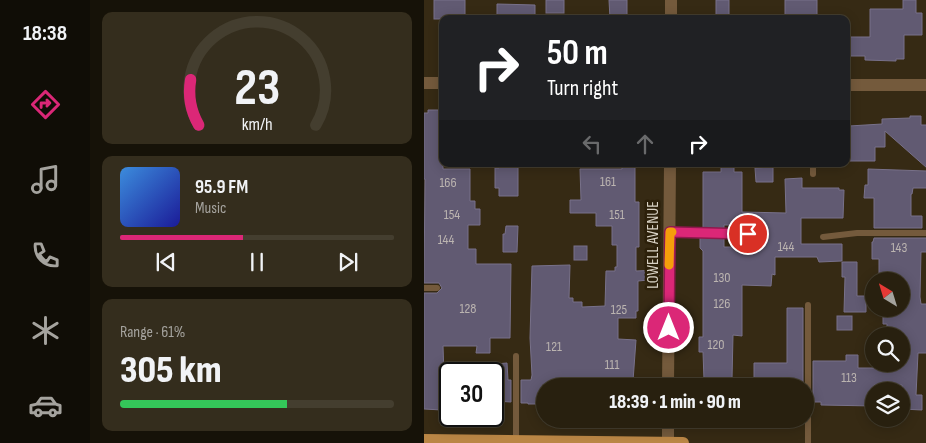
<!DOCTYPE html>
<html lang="en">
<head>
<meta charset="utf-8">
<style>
	body { margin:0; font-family:"Sofia Sans Condensed",sans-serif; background:#342d1d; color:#f1f3f6; height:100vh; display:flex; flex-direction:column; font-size:19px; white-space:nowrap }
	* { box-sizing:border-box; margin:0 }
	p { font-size:16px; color:#a5a39e }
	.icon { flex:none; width:28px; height:28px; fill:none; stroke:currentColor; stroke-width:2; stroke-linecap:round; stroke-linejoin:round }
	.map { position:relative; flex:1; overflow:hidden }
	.details { display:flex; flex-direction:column; gap:12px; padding:12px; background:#161208; width:334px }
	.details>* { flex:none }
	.banner { position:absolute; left:15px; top:15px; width:411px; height:152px; border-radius:10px; box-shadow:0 2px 12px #0003,0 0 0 1px #443e2f; background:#202124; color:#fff; overflow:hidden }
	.needle { width:32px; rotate:322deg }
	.controls { position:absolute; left:441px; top:272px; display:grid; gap:10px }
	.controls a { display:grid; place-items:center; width:45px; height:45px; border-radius:50%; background:#28200f; box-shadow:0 2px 12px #0003,0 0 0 1px #443e2f; font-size:25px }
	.speed { position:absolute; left:15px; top:362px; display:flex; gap:10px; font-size:25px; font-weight:700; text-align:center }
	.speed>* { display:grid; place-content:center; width:65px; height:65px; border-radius:50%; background:#28200f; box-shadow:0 2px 12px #0003,0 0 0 1px #443e2f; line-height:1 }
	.speed .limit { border:2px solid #111; border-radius:8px; background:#fff; color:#111 }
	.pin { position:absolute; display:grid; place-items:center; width:42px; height:42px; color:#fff; margin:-21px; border:2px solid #fff; border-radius:50%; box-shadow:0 1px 5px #0007 }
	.me { position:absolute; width:55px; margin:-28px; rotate:0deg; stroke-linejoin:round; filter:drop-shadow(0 0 4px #0008) }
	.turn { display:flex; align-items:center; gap:18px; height:105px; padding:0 25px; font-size:22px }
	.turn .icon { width:65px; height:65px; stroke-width:2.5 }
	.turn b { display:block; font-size:35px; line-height:42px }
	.lanes { display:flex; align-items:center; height:48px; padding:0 25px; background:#0003; justify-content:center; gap:25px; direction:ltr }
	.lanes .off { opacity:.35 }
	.big { font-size:38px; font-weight:800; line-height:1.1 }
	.details .card { flex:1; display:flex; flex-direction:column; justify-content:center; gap:8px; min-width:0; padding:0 18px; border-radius:10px; background:#342d1d }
	.details .dial { align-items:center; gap:0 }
	.dial svg { height:130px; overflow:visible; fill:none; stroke:#443e2f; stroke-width:7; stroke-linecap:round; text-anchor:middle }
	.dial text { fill:#f1f3f6; stroke:none }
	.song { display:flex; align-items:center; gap:15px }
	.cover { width:60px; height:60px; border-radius:8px; background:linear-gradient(135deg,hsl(210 70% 55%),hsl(240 70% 35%)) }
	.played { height:5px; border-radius:2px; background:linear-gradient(90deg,#db2777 45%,#443e2f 45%) }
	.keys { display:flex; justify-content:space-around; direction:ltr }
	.charge { height:8px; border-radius:4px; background:linear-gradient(90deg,#34c759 61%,#443e2f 0) }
	.trip { position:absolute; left:112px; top:378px; width:278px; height:50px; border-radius:25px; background:#28200f; box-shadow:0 2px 12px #0003,0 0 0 1px #443e2f; font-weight:800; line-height:50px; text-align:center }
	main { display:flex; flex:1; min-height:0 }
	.dock { display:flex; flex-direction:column; width:90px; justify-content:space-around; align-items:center; background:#100d06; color:#a5a39e }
	.dock .icon { width:35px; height:35px }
	.dock .on { color:#db2777 }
	.dock b { font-size:22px; color:#f1f3f6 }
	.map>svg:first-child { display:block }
</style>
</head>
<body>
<main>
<nav class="dock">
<b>18:38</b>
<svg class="icon on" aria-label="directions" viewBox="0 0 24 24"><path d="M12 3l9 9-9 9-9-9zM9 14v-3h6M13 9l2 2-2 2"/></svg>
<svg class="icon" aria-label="music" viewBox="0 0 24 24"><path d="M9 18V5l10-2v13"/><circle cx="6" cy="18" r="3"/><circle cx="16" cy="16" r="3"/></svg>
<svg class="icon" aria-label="phone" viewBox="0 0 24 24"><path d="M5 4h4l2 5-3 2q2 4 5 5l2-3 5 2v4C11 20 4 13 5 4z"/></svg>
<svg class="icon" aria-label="climate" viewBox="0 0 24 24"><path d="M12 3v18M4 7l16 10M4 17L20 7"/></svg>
<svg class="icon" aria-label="car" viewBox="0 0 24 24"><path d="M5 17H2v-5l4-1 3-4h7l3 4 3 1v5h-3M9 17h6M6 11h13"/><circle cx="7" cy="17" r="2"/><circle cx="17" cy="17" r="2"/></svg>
</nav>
<section class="details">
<div class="card dial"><svg viewBox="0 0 100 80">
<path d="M14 69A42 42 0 1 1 86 69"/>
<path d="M14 69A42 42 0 0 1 9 41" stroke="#db2777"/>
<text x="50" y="56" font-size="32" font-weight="700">23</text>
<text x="50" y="72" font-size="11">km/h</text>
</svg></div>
<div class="card">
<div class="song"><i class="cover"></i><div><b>95.9 FM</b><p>Music</p></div></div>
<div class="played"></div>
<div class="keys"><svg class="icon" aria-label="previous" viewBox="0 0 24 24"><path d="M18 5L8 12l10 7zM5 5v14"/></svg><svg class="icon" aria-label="pause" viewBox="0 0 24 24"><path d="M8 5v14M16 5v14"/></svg><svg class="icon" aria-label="next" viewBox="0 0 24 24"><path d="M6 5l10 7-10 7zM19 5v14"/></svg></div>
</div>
<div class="card"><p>Range · 61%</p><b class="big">305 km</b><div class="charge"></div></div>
</section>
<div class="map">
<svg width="503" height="443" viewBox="0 0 503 443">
	<rect width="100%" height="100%" fill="#362a14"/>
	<g fill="#615a72" stroke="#78718a">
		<rect x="10" y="0" width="31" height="19"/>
		<rect x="122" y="0" width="18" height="13"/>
		<path d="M 185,0 L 203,0 L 203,19 L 186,19 Z"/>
		<rect x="292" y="0" width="13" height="19"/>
		<rect x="361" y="0" width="32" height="19"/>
		<path d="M 479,0 L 492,0 L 492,13 L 498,13 L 498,35 L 480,35 L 480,59 L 472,59 L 472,61 L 441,60 L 441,56 L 424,56 L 423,37 L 446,37 L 446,9 L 479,9 Z"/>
		<path d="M 73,4 L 111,5 L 111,16 L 98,15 L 98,19 L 73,18 Z"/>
		<path d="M 4,110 L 19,110 L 19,169 L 46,169 L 46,201 L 51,201 L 51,209 L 56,209 L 56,225 L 44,225 L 44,249 L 52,249 L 52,264 L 87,264 L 86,338 L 66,338 L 66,353 L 52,353 L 53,346 L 19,346 L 20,375 L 26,374 L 26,402 L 18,402 L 18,410 L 0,409 L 0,293 L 13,293 L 18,288 L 15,283 L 0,283 L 1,179 L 0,179 L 0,113 L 4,113 Z"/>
		<path d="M 486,116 L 497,116 L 497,125 L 503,125 L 503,168 L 461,131 L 461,147 L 451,147 L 451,161 L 426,161 L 425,126 L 458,124 L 458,119 L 486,118 Z"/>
		<path d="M 75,164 L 90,164 L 90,166 L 94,166 L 94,196 L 75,196 L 75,188 L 71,188 L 71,168 L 75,168 Z"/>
		<path d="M 198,164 L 211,164 L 211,202 L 215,202 L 215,247 L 212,247 L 212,271 L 235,270 L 235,279 L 214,281 L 214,311 L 212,311 L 212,318 L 194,318 L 194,339 L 212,340 L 209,381 L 146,380 L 146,384 L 126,383 L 126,386 L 121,386 L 121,404 L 104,404 L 104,403 L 97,403 L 97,380 L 107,380 L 108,375 L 106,338 L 108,266 L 146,265 L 145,298 L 149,298 L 149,302 L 158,302 L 158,307 L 181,306 L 182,271 L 191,271 L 191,267 L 193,267 L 193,245 L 188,245 L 188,226 L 172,226 L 172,213 L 146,213 L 146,200 L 157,200 L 156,169 L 198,169 Z"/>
		<path d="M 297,164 L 310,164 L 310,172 L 318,172 L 318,212 L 362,213 L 361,179 L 378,178 L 378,188 L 415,188 L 415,190 L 420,190 L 419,218 L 377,218 L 377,244 L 418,244 L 418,261 L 395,262 L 393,257 L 351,257 L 351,275 L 348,274 L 347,286 L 318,285 L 318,336 L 309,335 L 308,379 L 280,380 L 279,352 L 275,352 L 275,337 L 279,337 L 279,251 L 276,248 L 276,238 L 300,238 L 300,247 L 333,247 L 333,225 L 300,225 L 300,228 L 279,228 L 279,172 L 297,172 Z"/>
		<path d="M 349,167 L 349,182 L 332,182 L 331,168 Z"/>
		<path d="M 444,169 L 503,171 L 503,188 L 489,188 L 488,194 L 487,194 L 487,216 L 498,216 L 498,228 L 450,228 L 450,198 L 440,198 L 441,185 L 444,185 Z"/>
		<path d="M 82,226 L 94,226 L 93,252 L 79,252 L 79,234 L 81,234 Z"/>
		<path d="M 450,238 L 503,238 L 503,252 L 497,252 L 496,297 L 497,304 L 503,304 L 503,353 L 494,353 L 492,395 L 498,395 L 498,410 L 478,409 L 478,385 L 450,385 L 450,406 L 397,405 L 397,402 L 389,402 L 389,361 L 422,361 L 422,355 L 434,355 L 434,368 L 471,368 L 471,364 L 478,364 L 478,336 L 463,336 L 463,324 L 459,324 L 459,309 L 478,309 L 478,281 L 455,281 L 455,259 L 448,259 L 448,242 L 449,242 Z"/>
		<rect x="150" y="246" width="13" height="14"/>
		<path d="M 418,262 L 433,262 L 433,296 L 442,296 L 442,312 L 420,312 L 421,277 L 418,277 Z"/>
		<path d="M 363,308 L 379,308 L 379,386 L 362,386 L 362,379 L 330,379 L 330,363 L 363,363 Z"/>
		<rect x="413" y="316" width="15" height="14"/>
		<path d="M 83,363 L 84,380 L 87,380 L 87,402 L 71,401 L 71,364 Z"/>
	</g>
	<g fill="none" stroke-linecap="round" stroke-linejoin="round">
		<g stroke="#745a3c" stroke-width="6">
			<path d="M 389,174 L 389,164"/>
			<path d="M 245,232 L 324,234"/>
			<path d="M 399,237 L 433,233 L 503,233"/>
			<path d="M 0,288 L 13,288"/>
			<path d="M 384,305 L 384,443"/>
			<path d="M 92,356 L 92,441"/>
			<path d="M 266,386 L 322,384"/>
		</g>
		<g stroke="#745a3c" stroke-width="12">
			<path d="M 247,19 L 247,0"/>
			<path d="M 0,83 L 19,83"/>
			<path d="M 422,85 L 503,85"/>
			<path d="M 244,386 L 246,164"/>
			<path d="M 244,443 L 244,419"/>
		</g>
		<path stroke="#ba8645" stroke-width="12" d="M 0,440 L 259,443"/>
	</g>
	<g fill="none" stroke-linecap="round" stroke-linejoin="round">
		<defs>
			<path id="route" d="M 245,328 L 246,232 L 324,234"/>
		</defs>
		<use href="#route" stroke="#8e194d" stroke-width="12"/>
		<use href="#route" stroke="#db2777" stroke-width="9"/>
		<path stroke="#f59e0b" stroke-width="9" d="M 245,265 L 246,232 L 248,232"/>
	</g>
	<g text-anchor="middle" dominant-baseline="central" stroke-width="5" stroke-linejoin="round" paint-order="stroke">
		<g font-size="14" fill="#bbb4b0">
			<text x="184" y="181">161</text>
			<text x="24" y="182">166</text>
			<text x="28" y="214">154</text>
			<text x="193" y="214">151</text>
			<text x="22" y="239">144</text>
			<text x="362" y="246">144</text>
			<text x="475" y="247">143</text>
			<text x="298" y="277">130</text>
			<text x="298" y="303">126</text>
			<text x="44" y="308">128</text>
			<text x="195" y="309">125</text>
			<text x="292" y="344">120</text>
			<text x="130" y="346">121</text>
			<text x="188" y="364">111</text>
			<text x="425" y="377">113</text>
		</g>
		<g font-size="16" fill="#d9d2c5" stroke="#2c200a">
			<text transform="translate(229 245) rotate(-90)">LOWELL AVENUE</text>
		</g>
	</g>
</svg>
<div class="controls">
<a><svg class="needle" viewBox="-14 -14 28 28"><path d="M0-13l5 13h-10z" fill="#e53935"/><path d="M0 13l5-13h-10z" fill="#a5a39e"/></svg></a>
<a><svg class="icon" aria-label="search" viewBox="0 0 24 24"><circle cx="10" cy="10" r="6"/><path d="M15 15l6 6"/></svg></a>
<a><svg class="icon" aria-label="layers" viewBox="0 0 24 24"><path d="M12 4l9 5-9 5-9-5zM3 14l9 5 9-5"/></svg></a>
</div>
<div class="speed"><div class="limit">30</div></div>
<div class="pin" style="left:324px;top:234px;background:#d93025"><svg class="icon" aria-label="arrive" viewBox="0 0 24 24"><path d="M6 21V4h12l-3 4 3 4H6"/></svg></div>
<svg class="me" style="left:245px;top:328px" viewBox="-20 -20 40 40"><circle r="17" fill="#db2777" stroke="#fff" stroke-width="3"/><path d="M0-11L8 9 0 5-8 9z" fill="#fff"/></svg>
<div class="trip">18:39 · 1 min · 90 m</div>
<div class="banner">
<div class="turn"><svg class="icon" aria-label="right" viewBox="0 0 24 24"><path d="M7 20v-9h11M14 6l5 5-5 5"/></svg><div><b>50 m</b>Turn right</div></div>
<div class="lanes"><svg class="icon off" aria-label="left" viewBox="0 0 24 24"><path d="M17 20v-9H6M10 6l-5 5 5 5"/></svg><svg class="icon off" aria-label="ahead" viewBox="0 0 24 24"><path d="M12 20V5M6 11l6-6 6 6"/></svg><svg class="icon" aria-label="right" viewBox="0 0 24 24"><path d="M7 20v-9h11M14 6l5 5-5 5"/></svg></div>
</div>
</div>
</main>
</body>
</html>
